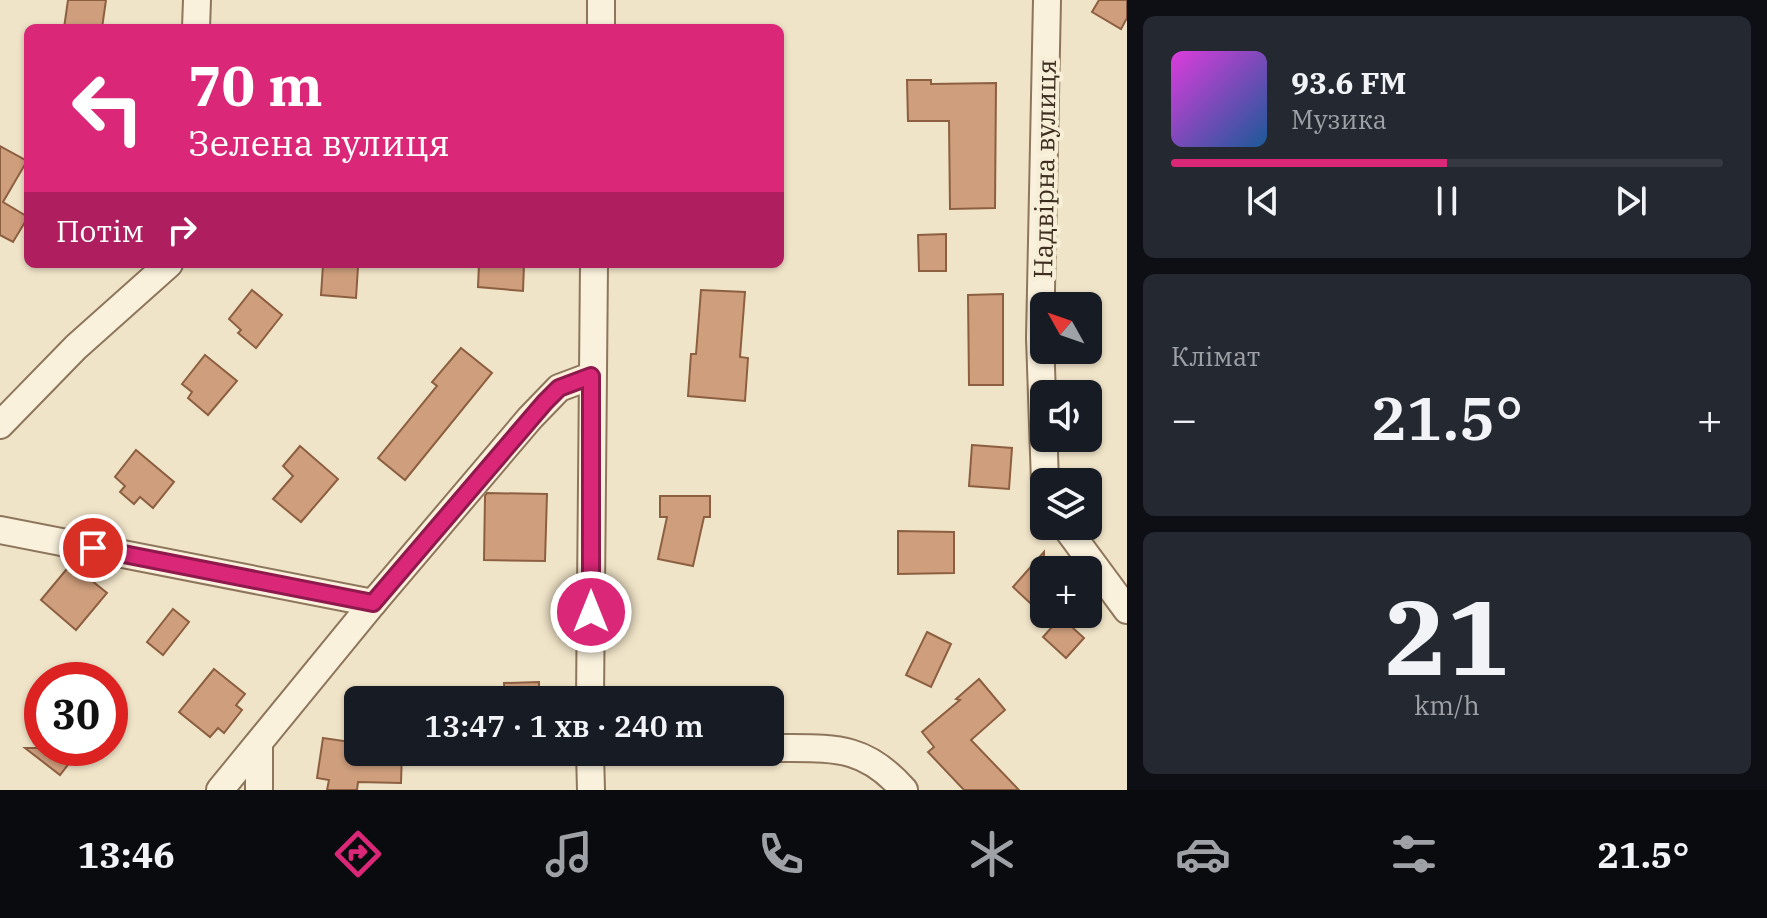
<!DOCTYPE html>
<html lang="uk">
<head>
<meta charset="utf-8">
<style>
	body { margin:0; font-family:"IBM Plex Serif",serif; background:#242831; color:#f1f3f6; height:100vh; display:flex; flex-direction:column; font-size:30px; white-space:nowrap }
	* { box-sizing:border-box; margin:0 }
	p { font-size:26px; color:#9ea1a6 }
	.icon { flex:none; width:44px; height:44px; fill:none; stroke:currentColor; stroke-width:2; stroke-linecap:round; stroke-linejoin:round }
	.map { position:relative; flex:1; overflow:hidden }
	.details { display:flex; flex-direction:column; gap:16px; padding:16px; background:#0d0f14; width:640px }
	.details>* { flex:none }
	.guide { position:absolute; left:24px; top:24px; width:760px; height:244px; border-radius:12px; box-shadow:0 2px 6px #0004; background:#db2777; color:#fff; overflow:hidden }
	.needle { width:52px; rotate:310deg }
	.fabs { position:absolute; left:1030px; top:292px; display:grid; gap:16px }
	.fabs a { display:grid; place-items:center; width:72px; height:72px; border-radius:12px; background:#171b24; box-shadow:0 2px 6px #0004; font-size:40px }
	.speed { position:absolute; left:24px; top:662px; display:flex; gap:16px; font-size:40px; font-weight:700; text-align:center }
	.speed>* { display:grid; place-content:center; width:104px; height:104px; border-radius:50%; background:#171b24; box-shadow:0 2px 6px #0004; line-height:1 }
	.speed .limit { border:12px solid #d22; background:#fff; color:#111 }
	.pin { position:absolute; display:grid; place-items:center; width:68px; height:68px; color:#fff; margin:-34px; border:4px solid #fff; border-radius:50%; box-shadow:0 2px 8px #0007 }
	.me { position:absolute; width:88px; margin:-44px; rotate:0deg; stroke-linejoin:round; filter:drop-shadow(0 0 6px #0008) }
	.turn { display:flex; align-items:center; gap:28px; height:168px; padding:0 32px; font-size:36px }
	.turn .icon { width:104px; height:104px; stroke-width:2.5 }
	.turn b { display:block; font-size:56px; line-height:68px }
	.then { display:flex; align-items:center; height:76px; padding:0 32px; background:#0003; gap:16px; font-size:30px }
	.big { font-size:60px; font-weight:600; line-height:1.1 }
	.details .tile { flex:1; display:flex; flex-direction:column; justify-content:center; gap:12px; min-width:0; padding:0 28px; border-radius:12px; background:#242831 }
	.details .dial { align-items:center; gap:0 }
	.dial b { font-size:104px; line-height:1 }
	.song { display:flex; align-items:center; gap:24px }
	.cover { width:96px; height:96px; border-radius:12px; background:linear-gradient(135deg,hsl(300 70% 55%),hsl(210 70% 35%)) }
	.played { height:8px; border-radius:4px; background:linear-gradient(90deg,#db2777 50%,#363941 50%) }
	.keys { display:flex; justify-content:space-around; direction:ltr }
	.heat { display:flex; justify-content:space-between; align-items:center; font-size:44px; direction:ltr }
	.trip { position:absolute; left:344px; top:686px; width:440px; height:80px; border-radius:12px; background:#171b24; box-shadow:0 2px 6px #0004; font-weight:600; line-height:80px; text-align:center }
	.tab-bar { display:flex; height:128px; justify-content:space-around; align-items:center; background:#090b0e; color:#9ea1a6 }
	.tab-bar .icon { width:56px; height:56px }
	.tab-bar .on { color:#db2777 }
	.tab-bar b { font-size:36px; color:#f1f3f6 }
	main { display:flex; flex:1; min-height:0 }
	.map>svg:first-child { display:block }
</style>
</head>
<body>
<main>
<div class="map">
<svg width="1127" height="790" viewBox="0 0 1127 790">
	<rect width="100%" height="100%" fill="#f0e4c8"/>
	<g fill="#cf9f7d" stroke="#8d5f41" stroke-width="2">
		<path d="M 68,0 L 106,0 L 102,28 L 64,28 Z"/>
		<path d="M 1099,0 L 1127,0 L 1127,18 L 1121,29 L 1092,12 Z"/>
		<path d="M 907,80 L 931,80 L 931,84 L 996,83 L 995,208 L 950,209 L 949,121 L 908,121 Z"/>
		<path d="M 0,146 L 27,161 L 3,202 L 28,217 L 13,242 L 0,235 Z"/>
		<path d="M 946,234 L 946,271 L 919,271 L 918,235 Z"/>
		<path d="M 479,264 L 524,264 L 523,291 L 478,287 Z"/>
		<path d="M 323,265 L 358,267 L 356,298 L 321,295 Z"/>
		<path d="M 252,290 L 282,315 L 256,348 L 238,333 L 241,330 L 229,319 Z"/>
		<path d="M 701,290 L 745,292 L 740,357 L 748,358 L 745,401 L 688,396 L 691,354 L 696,354 Z"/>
		<path d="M 1003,294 L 1003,385 L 969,385 L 968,295 Z"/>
		<path d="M 461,348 L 492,373 L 405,480 L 378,458 L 437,386 L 432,382 Z"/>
		<path d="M 205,355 L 237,381 L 208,415 L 188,398 L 192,392 L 182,384 Z"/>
		<path d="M 972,445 L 1012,448 L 1009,489 L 969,486 Z"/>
		<path d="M 300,446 L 338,479 L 301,522 L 273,499 L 293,476 L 283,466 Z"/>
		<path d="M 136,450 L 174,482 L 153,508 L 140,497 L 134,504 L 120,492 L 125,486 L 115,477 Z"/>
		<path d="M 487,493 L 547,494 L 545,561 L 484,560 L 485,496 Z"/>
		<path d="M 660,496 L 710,496 L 710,517 L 704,517 L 693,566 L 658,559 L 667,517 L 660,517 Z"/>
		<path d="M 898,531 L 954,532 L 954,573 L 898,574 Z"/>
		<path d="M 1044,552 L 1044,616 L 1013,587 Z"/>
		<path d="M 71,564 L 107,593 L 76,630 L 41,600 Z"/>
		<path d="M 173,609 L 189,622 L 163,655 L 147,642 Z"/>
		<path d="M 1061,617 L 1084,638 L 1066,658 L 1043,637 Z"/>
		<path d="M 927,632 L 951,644 L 931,687 L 906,675 Z"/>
		<path d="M 214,669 L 245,694 L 236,705 L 242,710 L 224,733 L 218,728 L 210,737 L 179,712 Z"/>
		<path d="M 979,679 L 1005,710 L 971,740 L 1019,790 L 964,790 L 928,752 L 934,747 L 922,732 L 960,700 L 956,699 Z"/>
		<path d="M 539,682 L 539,700 L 505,700 L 504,683 Z"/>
		<path d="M 323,738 L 358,743 L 358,752 L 402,752 L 401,783 L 358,782 L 357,790 L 327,790 L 329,780 L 317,778 Z"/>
		<path d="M 25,748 L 81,748 L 60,775 Z"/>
	</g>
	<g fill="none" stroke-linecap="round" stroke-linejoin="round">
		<defs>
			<g id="minor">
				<path d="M 196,28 L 197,0"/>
				<path d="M 601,28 L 601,0"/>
				<path d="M 0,425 L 76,347 L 169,264"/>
				<path d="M 1045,482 L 1040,338 L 1047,0"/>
				<path d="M 1065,526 L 1127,610"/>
				<path d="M 0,530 L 373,603"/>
				<path d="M 590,700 L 594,264"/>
				<path d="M 259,744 L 259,790"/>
				<path d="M 770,748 C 829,749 862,742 904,790"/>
				<path d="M 590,752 L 591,790"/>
				<path d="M 220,790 L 373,603 L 530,418 L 559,388 L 591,376"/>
			</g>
		</defs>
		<use href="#minor" stroke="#8d765c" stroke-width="30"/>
		<use href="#minor" stroke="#faf1dc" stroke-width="26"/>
	</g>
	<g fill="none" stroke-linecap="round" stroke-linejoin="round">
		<defs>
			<path id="route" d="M 93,548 L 373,603 L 545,402 L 559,388 L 591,376 L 591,612"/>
		</defs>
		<use href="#route" stroke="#8e194d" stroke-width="20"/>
		<use href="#route" stroke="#db2777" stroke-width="14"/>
	</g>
	<g text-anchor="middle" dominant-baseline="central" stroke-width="8" stroke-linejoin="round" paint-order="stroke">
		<g font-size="26" fill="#3d2e20" stroke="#f7eed8">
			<text transform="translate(1044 169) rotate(-89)">Надвірна вулиця</text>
		</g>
	</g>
</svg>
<div class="fabs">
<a><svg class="needle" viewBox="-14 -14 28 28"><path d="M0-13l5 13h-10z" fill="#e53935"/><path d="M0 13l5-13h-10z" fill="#9ea1a6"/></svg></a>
<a><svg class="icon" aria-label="sound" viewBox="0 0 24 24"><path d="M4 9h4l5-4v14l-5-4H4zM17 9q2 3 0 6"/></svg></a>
<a><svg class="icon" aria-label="layers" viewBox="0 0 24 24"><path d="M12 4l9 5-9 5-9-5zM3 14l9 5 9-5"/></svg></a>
<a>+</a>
</div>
<div class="speed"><div class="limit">30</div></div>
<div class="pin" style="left:93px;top:548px;background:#d93025"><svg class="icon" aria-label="arrive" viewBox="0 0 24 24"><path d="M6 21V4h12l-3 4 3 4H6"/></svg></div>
<svg class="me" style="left:591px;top:612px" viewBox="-20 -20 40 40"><circle r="17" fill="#db2777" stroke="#fff" stroke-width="3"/><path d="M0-11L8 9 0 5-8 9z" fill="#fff"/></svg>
<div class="trip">13:47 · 1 хв · 240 m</div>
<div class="guide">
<div class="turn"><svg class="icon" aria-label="left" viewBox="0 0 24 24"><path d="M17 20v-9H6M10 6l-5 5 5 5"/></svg><div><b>70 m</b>Зелена вулиця</div></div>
<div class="then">Потім<svg class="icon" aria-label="right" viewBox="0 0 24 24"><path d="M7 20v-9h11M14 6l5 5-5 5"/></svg></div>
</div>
</div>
<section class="details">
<div class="tile">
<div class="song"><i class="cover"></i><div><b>93.6 FM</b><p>Музика</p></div></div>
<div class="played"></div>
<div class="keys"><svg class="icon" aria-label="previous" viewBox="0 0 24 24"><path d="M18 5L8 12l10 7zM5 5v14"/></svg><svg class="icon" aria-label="pause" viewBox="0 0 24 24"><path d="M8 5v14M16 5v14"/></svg><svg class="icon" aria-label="next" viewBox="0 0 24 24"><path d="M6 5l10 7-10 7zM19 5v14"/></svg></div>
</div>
<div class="tile"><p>Клімат</p>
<div class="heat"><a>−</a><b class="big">21.5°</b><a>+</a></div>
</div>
<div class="tile dial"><b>21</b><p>km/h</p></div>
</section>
</main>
<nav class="tab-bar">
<b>13:46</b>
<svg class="icon on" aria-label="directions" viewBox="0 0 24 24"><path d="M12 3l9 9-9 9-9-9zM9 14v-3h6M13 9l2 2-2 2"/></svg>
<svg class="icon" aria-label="music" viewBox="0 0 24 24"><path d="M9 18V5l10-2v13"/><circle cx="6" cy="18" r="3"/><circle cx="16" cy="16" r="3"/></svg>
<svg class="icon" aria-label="phone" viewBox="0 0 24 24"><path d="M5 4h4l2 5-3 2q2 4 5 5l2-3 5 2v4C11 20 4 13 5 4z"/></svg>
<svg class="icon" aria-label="climate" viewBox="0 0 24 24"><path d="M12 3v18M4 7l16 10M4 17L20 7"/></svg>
<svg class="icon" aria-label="car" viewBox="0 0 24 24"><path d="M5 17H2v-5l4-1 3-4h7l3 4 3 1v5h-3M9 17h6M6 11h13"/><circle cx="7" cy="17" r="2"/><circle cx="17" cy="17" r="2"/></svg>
<svg class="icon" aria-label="filters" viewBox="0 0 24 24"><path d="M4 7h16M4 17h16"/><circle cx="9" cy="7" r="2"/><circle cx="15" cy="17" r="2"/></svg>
<b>21.5°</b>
</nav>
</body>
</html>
